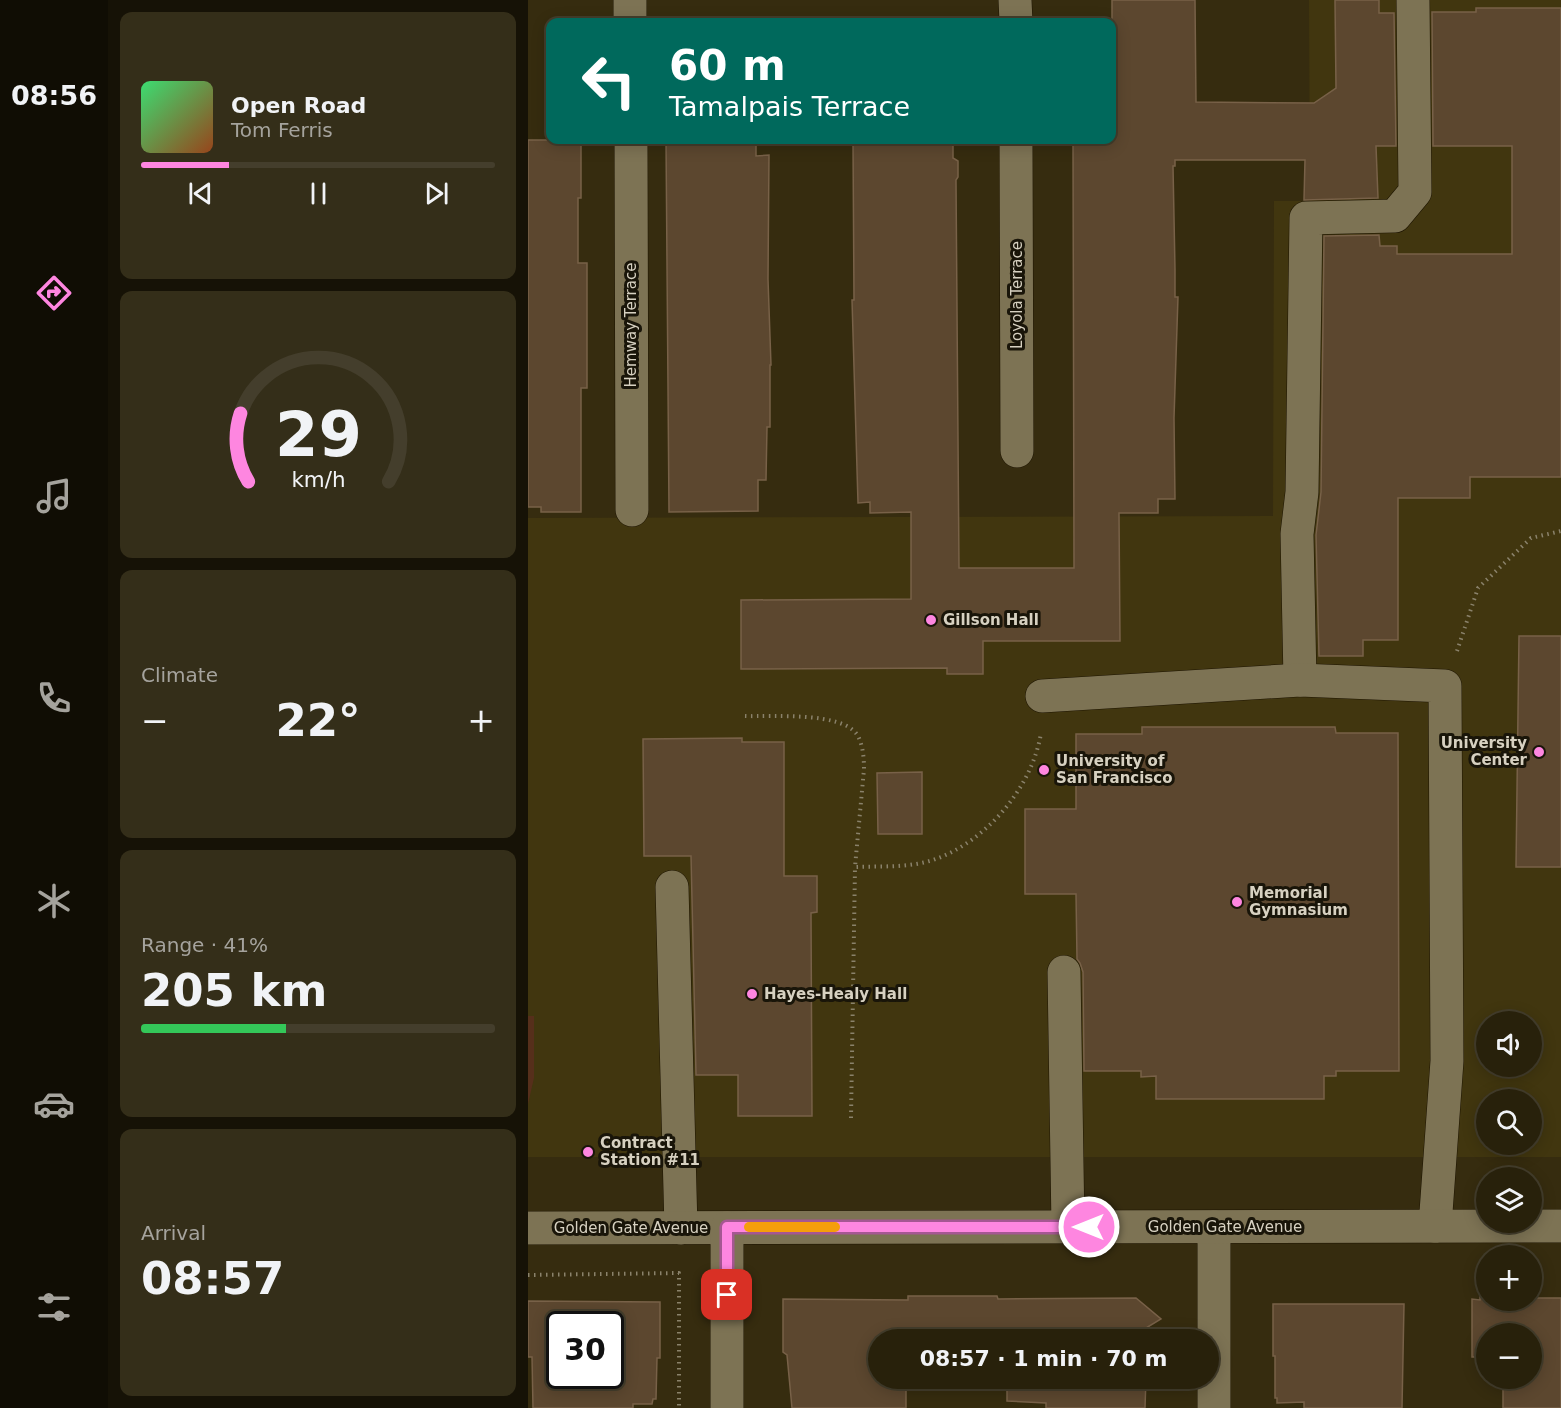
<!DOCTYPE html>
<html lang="en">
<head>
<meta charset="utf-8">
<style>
	body { margin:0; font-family:"DejaVu Sans",sans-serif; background:#342e19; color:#f1f3f6; height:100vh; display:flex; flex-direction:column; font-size:22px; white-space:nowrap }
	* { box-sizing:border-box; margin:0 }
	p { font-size:20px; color:#a5a39d }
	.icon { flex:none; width:33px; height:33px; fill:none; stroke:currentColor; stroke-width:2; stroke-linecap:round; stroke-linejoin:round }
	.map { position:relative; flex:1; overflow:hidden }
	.details { display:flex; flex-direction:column; gap:12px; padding:12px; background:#161206; width:420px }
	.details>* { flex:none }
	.hud { position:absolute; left:18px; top:18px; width:570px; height:126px; border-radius:12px; box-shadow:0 3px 15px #0003,0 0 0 2px #443e2c; background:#00695c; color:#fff; overflow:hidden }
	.tools { position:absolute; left:948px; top:1011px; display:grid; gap:12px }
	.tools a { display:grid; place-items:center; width:66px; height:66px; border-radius:50%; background:#28210b; box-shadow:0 3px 15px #0003,0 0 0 2px #443e2c; font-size:30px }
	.speed { position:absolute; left:18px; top:1311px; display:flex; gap:12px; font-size:30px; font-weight:700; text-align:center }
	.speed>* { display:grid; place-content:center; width:78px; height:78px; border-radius:50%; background:#28210b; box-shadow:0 3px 15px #0003,0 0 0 2px #443e2c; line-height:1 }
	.speed .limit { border:3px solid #111; border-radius:9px; background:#fff; color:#111 }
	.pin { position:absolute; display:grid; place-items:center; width:51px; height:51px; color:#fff; margin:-26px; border-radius:12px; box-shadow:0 3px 9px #0006 }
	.me { position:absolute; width:66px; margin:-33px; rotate:270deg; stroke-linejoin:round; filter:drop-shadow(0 0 4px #0008) }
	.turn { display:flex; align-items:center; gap:21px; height:126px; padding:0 24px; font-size:27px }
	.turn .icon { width:78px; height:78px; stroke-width:2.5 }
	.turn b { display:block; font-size:42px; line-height:51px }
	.big { font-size:45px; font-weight:800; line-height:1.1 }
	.details .tile { flex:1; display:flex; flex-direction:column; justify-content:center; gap:9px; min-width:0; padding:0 21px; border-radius:12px; background:#342e19 }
	.details .dial { align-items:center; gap:0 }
	.dial svg { height:156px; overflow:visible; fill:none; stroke:#443e2c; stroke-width:7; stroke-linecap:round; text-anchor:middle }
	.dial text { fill:#f1f3f6; stroke:none }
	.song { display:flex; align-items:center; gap:18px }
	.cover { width:72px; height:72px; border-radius:9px; background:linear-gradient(135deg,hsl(140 70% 55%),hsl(20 70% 35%)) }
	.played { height:6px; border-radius:3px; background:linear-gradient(90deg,#fe86e0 25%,#443e2c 25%) }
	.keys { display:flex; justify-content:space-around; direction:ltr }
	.heat { display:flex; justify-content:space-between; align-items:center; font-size:33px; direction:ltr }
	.charge { height:9px; border-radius:4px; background:linear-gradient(90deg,#34c759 41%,#443e2c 0) }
	.trip { position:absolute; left:340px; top:1329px; width:351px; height:60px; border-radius:30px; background:#28210b; box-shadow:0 3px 15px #0003,0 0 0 2px #443e2c; font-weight:800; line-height:60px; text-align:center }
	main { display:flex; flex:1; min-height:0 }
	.tab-bar { display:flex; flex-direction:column; width:108px; justify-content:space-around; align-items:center; background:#100d04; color:#a5a39d }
	.tab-bar .icon { width:42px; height:42px }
	.tab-bar .on { color:#fe86e0 }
	.tab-bar b { font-size:27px; color:#f1f3f6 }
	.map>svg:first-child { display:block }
</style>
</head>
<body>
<main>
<nav class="tab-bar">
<b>08:56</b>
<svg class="icon on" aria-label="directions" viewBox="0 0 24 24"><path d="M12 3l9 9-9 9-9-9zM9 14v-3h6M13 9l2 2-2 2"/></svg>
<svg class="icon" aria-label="music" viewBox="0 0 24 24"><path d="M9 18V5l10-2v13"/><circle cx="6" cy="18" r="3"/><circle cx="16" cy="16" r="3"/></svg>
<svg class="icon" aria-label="phone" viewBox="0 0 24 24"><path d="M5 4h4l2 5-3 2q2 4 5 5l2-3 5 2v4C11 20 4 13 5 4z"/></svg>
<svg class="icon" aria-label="climate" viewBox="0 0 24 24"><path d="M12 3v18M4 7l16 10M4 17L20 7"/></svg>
<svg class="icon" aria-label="car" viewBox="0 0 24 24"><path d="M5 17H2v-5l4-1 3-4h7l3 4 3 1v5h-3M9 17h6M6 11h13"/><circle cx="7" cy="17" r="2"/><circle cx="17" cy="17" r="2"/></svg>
<svg class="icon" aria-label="filters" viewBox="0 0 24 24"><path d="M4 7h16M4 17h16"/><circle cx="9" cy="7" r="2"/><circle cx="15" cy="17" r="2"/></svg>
</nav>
<section class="details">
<div class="tile">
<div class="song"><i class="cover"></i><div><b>Open Road</b><p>Tom Ferris</p></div></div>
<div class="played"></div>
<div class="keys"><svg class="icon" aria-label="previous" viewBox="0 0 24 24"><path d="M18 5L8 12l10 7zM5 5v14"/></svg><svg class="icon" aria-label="pause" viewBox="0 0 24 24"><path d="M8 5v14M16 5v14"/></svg><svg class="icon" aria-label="next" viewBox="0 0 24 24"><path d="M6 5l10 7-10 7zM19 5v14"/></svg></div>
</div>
<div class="tile dial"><svg viewBox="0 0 100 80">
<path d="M14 69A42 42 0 1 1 86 69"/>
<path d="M14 69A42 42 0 0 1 10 34" stroke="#fe86e0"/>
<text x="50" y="56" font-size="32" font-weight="700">29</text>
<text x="50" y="72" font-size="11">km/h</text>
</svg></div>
<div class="tile"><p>Climate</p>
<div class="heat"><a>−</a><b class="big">22°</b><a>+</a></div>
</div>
<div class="tile"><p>Range · 41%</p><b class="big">205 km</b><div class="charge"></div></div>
<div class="tile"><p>Arrival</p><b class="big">08:57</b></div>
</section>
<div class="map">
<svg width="1033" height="1408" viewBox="0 0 1033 1408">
	<rect width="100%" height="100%" fill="#362c0f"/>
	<path fill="#41360f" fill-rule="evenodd" d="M 781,0 L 1033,0 L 1033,1157 L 0,1157 L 0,518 L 745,516 L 746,201 L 782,201 ZM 958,1022 L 1004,1022 L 1004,1066 L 958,1066 ZM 958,1100 L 1004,1100 L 1004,1144 L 958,1144 Z"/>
	<path fill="#562f1b" d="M 0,1016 L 6,1016 L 6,1078 L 0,1104 Z"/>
	<g fill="#5c472f" stroke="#786148" stroke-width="1.5" fill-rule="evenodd">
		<path d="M 584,0 L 667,0 L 668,102 L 786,103 L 808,88 L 807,0 L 851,0 L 851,13 L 866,13 L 868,146 L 848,146 L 850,198 L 776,200 L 777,160 L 647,160 L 647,166 L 645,166 L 647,269 L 647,297 L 650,297 L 646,418 L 647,499 L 630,499 L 630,513 L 591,513 L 592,641 L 455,641 L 455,674 L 419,674 L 419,668 L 213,669 L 213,600 L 383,599 L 383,512 L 342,513 L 342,502 L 330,503 L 324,300 L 326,300 L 325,142 L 344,142 L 344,140 L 425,140 L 425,158 L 430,161 L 430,177 L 428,180 L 431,568 L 546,568 L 545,140 L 584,140 Z"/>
		<path d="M 948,8 L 1033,8 L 1033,477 L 942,477 L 942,498 L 870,498 L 870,640 L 835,640 L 835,656 L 791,656 L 788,535 L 793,492 L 796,236 L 851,235 L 852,246 L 869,246 L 869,254 L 984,254 L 984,146 L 905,146 L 904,12 L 948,12 Z"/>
		<path d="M 0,140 L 53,140 L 53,198 L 50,198 L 50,263 L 59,263 L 59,388 L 53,388 L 53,512 L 13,512 L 13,507 L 0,507 Z"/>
		<path d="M 138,140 L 228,140 L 228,156 L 241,155 L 240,279 L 243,365 L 242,365 L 242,427 L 239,427 L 238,480 L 230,480 L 230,511 L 141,512 Z"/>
		<path d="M 991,636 L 1033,636 L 1033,867 L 988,867 Z"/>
		<path d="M 614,727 L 807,727 L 808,733 L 870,733 L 871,1071 L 808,1071 L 808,1076 L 796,1076 L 796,1099 L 628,1099 L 628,1076 L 613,1077 L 613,1071 L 556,1071 L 555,972 L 552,963 L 549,959 L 548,894 L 497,894 L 497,809 L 548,809 L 548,734 L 614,734 Z"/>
		<path d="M 214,738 L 214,742 L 256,742 L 256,876 L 289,876 L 289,912 L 283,913 L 284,1116 L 210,1116 L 210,1075 L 168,1075 L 163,856 L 116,856 L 115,739 Z"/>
		<path d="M 394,772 L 394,834 L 350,834 L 349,773 Z"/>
		<path d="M 380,1296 L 469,1296 L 470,1299 L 608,1298 L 633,1319 L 618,1328 L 618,1340 L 351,1340 L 351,1378 L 378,1378 L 378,1408 L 264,1408 L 259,1355 L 255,1352 L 255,1299 L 380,1300 Z"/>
		<path d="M 952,1297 L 958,1297 L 958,1300 L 1004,1300 L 1004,1298 L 1033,1298 L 1033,1408 L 975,1408 L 975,1378 L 1004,1378 L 1004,1334 L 958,1334 L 958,1357 L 944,1357 L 944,1299 L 952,1300 Z"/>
		<path d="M 0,1301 L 132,1302 L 132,1358 L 129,1358 L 128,1399 L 125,1399 L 124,1404 L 105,1404 L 105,1408 L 5,1408 L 4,1357 L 0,1357 ZM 32,1324 L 82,1324 L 82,1376 L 32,1376 Z"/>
		<path d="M 745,1304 L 876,1304 L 874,1408 L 776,1408 L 776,1402 L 749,1403 L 749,1398 L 747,1398 L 747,1356 L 745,1356 Z"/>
		<path d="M 479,1378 L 618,1378 L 617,1408 L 518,1408 L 518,1403 L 479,1401 Z"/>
	</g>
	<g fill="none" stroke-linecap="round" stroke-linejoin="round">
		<defs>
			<g id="minor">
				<path d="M 102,0 L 102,22"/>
				<path d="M 487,0 L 488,22"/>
				<path d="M 103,140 L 104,510"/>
				<path d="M 488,140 L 489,451"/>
				<path d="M 772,680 L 769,534 L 774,492 L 778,218 L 867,216 L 887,192 L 885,0"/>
				<path d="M 514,696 L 772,680 L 917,686 L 919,1061 L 907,1226"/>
				<path d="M 144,887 L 153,1228"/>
				<path d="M 536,972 L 540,1227"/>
				<path d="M 686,1227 L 686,1408"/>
				<path d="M 0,1228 L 1033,1226"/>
				<path d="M 199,1408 L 199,1228"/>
			</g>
		</defs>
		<use href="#minor" stroke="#1d1400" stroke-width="34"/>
		<g stroke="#8a826b" stroke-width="4" stroke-dasharray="1.5 4.5" stroke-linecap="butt">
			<path d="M 929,651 L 950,588 L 1003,538 L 1033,531"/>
			<path d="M 217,716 C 243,717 316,711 330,736 C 335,746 336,758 336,769 L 327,867 C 353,866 380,868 405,860 C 458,842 504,788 513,733"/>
			<path d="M 323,1118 L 327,867"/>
			<path d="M 0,1275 L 151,1273 L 151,1408"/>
		</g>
		<use href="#minor" stroke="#7d7354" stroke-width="33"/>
	</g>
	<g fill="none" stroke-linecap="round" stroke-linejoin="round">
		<defs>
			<path id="route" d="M 199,1295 L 199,1227 L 561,1227"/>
		</defs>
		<use href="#route" stroke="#a55792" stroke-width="15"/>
		<use href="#route" stroke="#fe86e0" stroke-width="10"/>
		<path stroke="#f59e0b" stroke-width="10" d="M 221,1227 L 307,1227"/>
	</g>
	<g fill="#fe86e0" stroke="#191509" stroke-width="2">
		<circle cx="403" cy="620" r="6"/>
		<circle cx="1011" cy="752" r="6"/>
		<circle cx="516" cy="770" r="6"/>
		<circle cx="709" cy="902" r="6"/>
		<circle cx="224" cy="994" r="6"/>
		<circle cx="60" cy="1152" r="6"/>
	</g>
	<g text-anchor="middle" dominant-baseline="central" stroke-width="6" stroke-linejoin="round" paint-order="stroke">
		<g font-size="15" fill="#d7d1c1" stroke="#191509">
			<text transform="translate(489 295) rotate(-90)">Loyola Terrace</text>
			<text transform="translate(103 325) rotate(-90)">Hemway Terrace</text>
			<text x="697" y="1227">Golden Gate Avenue</text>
			<text x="103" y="1228">Golden Gate Avenue</text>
		</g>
		<g font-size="15" font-weight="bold" fill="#d7d1c1" stroke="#191509" text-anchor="start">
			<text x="415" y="620">Gillson Hall</text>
			<text x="999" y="743" text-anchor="end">University<tspan x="999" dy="17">Center</tspan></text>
			<text x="528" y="761">University of<tspan x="528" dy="17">San Francisco</tspan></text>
			<text x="721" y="893">Memorial<tspan x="721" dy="17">Gymnasium</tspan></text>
			<text x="236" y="994">Hayes-Healy Hall</text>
			<text x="72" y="1143">Contract<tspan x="72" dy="17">Station #11</tspan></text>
		</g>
	</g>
</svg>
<div class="tools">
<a><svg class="icon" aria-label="sound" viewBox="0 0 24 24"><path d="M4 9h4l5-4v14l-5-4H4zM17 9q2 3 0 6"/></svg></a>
<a><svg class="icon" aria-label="search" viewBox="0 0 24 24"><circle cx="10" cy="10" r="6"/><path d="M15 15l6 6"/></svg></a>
<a><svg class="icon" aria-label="layers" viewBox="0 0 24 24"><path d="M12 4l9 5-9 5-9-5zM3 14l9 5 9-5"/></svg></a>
<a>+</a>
<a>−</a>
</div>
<div class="speed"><div class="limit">30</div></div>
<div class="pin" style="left:199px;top:1295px;background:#d93025"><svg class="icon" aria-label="arrive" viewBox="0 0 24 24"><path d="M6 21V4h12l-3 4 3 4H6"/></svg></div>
<svg class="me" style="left:561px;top:1227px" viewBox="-20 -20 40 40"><circle r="17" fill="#fe86e0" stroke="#fff" stroke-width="3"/><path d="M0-11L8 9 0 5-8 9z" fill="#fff"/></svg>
<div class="trip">08:57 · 1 min · 70 m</div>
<div class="hud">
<div class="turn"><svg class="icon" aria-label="left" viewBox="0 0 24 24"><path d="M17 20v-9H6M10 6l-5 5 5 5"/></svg><div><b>60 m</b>Tamalpais Terrace</div></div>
</div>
</div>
</main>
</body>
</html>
